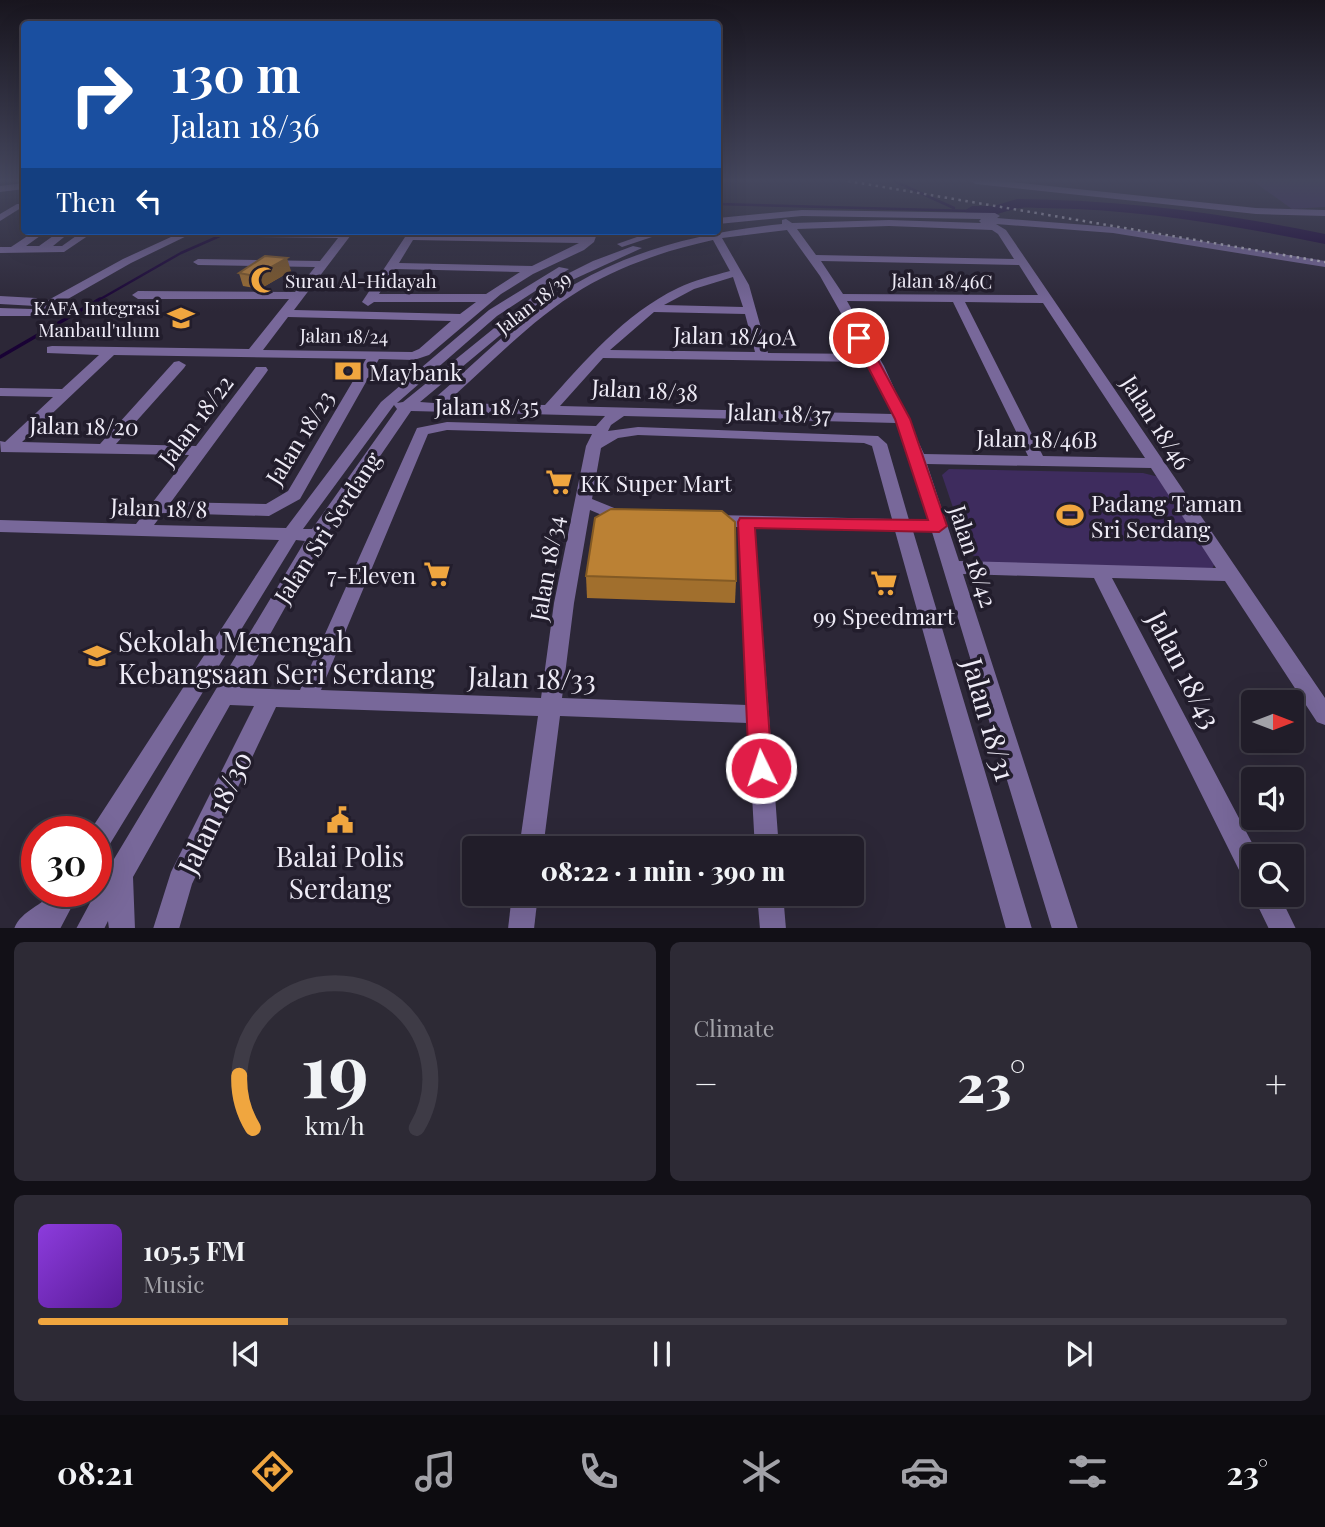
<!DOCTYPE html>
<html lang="en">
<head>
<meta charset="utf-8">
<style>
	body { margin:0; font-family:"Playfair Display",serif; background:#2d2a35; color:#f1f3f6; height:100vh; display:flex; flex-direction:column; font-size:26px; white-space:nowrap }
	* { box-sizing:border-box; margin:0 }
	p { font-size:23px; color:#a2a2a8 }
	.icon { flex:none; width:38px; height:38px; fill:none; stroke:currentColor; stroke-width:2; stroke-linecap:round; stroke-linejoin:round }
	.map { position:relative; height:928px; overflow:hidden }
	.sheet { display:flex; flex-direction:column; gap:14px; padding:14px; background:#121017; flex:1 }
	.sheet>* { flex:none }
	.top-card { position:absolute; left:21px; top:21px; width:700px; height:214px; border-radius:7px; box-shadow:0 7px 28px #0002,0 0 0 2px #3e3b46; background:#1a4fa0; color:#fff; overflow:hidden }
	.needle { width:46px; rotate:90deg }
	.fabs { position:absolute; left:1241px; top:690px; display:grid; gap:14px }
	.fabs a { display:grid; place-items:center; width:63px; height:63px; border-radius:7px; background:#211d29; box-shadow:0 7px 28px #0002,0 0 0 2px #3e3b46; font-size:35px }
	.speed { position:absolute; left:21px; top:816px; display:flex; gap:14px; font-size:35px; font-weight:700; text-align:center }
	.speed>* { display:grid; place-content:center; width:91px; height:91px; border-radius:50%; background:#211d29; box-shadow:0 7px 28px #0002,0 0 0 2px #3e3b46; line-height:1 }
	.speed .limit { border:10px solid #d22; background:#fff; color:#111 }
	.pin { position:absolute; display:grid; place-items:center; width:60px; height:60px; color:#fff; margin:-30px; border:4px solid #fff; border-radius:50%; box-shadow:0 2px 7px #0007 }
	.me { position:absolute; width:77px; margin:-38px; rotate:356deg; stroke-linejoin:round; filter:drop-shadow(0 0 5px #0008) }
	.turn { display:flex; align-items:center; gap:24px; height:147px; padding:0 35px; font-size:32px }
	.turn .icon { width:91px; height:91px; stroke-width:2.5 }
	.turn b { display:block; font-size:49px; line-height:60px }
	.then { display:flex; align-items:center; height:66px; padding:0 35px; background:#0003; gap:14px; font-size:26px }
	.big { font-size:52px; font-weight:800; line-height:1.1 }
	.sheet .card { flex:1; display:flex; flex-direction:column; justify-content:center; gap:10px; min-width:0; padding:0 24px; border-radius:10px; background:#2d2a35 }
	.sheet .dial { align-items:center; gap:0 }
	.dial svg { height:182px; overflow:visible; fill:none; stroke:#3e3b46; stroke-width:7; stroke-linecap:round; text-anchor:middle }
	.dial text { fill:#f1f3f6; stroke:none }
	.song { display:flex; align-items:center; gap:21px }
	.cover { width:84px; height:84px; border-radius:10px; background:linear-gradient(135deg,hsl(270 70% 55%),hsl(270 70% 35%)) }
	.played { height:7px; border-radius:4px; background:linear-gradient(90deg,#f0a63f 20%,#3e3b46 20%) }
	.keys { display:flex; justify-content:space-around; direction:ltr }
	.heat { display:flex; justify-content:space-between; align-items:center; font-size:38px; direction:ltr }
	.sheet .tiles { flex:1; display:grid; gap:14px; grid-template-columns:1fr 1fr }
	.card:last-child { grid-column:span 2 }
	.trip { position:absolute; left:462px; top:836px; width:402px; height:70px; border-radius:7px; background:#211d29; box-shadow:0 7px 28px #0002,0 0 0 2px #3e3b46; font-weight:800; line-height:70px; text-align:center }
	.dock { display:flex; height:112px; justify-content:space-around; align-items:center; background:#0d0c10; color:#a2a2a8 }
	.dock .icon { width:49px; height:49px }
	.dock .on { color:#f0a63f }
	.dock b { font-size:32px; color:#f1f3f6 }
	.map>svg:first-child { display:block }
</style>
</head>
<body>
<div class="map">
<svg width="1325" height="929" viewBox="0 0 1325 929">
	<rect width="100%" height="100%" fill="#2c2737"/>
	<g fill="#3e2c5e">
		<path d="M 1253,181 L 1325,181 L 1325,207 L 1292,209 Z"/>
		<path d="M 949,469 L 1143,473 L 1159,477 L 1216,561 L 1212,569 L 985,563 L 968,552 L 942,475 Z"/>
	</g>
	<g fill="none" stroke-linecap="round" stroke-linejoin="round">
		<g stroke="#190235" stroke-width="2.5">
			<path d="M 894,181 L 954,208"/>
			<path d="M 718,204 L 972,211"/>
			<path d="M 97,301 L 181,253 L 231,231"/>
		</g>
		<path stroke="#190235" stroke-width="3.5" d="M 0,357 L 100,299"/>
		<path fill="#190235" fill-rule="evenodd" d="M 1017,199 C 1121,200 1224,213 1325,234 L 1325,244 C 1232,225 1137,209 1042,208 C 1035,208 1027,207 1020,208 C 1004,210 979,225 964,211 L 972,206 L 994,206 Z"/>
		<g fill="#78689a" fill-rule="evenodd">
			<path d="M 971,181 L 1002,181 L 1256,208 L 1325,210 L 1325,216 L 1256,214 L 976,184 Z"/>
			<path d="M 24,183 L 24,189 L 0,192 L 0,186 Z"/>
			<path d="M 17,204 L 23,204 L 24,206 L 0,221 L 0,214 Z"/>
			<path d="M 802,210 L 995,213 L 1000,216 L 997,218 L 1113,227 L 1325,261 L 1325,267 L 1113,233 L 996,224 L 1006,230 L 1325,698 L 1325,725 L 1317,722 L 1225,581 L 1112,578 L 1259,856 L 1253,856 L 1253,884 L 1244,880 L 1094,578 L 963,574 L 1078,929 L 1052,929 L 932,532 L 913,531 L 1032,929 L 1006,929 L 895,531 L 755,528 L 779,849 L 755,849 L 748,723 L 560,716 L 543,849 L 519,849 L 538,716 L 276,707 L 192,884 L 179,929 L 153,929 L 171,872 L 254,706 L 230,705 L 133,877 L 135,929 L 109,929 L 108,921 L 104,929 L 76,929 L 111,864 L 305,541 L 296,540 L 105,852 L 96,856 L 96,831 L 90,831 L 279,540 L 0,532 L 0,520 L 136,524 L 189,455 L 1,452 L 0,441 L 5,442 L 53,397 L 0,396 L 0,388 L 62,389 L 99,355 L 47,353 L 47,347 L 52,346 L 249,349 L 289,299 L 138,299 L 132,295 L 138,291 L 295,292 L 315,267 L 198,265 L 193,262 L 198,259 L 320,261 L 338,238 L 258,237 L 253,234 L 254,232 L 354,231 L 294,310 L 460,314 L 476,302 L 374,302 L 368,306 L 362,302 L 409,231 L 419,231 L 417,234 L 585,237 L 588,231 L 598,231 L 594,242 L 584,250 L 533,274 L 501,294 L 429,355 L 414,360 L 379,359 L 300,499 L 269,516 L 163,513 L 154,525 L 286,528 L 381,402 L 489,310 L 559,267 L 569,269 L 497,316 L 397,403 L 403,402 L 551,282 L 593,261 L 633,246 L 642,248 L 559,286 L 420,402 L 434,403 L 435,398 C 480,359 523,313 575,284 C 639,247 710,231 782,224 L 782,220 L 786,219 L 792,223 L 889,220 L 981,223 L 979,221 L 981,219 L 802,216 L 718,224 L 718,218 ZM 889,226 L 992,230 L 998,234 L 1014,259 L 816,255 L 797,229 ZM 787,230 L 820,276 L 864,354 L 768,353 L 749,285 L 722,238 ZM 413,240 L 579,243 L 532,266 L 399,263 ZM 713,240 L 730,271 C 712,276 694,280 678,288 C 624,314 585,361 545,405 L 446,403 C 490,364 532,319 582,289 C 623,265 667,250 713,240 ZM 821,261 L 1019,265 L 1038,295 L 843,294 ZM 395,269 L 520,272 L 486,294 L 379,294 ZM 733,277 L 743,307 L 664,305 L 694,289 ZM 847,301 L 953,302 L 1028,456 L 924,454 L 884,366 ZM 965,302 L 1043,303 L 1145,458 L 1043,456 ZM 654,312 L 745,314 L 755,352 L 610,350 ZM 288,317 L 451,321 L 419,349 L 412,352 L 263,350 ZM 114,355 L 366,359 L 288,491 L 266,504 L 171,502 L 266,373 L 268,370 L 266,367 L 256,367 L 196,446 L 116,444 L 184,368 L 186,365 L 179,361 L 174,362 L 100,444 L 22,442 ZM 603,358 L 868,362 L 892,414 L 560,406 ZM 394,405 L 397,409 L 312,529 L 303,529 ZM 411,411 L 605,416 L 596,426 L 447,422 L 417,428 L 300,690 L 240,688 L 324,538 ZM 624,416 L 896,423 L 910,459 L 929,520 L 909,520 L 887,444 L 878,436 L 638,427 L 608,431 L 611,425 ZM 447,430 L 592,434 L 586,446 L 554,603 L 541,698 L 321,690 L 428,434 ZM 638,435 L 864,443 L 872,446 L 892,519 L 714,515 L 705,521 L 714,527 L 738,527 L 747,705 L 562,698 L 574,603 L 590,510 L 623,524 L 632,518 L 629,514 L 592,499 L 601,448 L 618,438 ZM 927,464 L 1151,468 L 1216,568 L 959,561 Z"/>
			<path d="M 35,231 L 47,231 L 26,246 L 39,246 L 60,231 L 69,233 L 53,246 L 62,246 L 83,231 L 92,233 L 64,252 L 0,253 L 0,247 L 11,247 Z"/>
			<path d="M 184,231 L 197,231 L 131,263 L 38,316 L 0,316 L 0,308 L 32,309 L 123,259 Z"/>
			<path d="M 654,231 L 670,231 L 622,247 L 617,244 Z"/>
			<path d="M 0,296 L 36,298 L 42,302 L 36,306 L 0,304 Z"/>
			<path d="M 53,891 L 80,891 L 60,929 L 14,929 C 21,910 43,906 53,891 Z"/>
			<path d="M 1253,892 L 1253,894 L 1279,894 L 1296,929 L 1269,929 L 1252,894 Z"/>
			<path d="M 512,894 L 538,894 L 534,929 L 508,929 Z"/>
			<path d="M 757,894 L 783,894 L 786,929 L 760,929 Z"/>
		</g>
		<path stroke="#cdcad6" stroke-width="2.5" stroke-dasharray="2.5 4.5" stroke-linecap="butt" d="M 848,181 L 1325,262"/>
	</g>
	<g fill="#a16f2d">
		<path d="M 291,271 L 260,289 L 243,286 L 239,273 Z"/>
		<path d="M 586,576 L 736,581 L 735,603 L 587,598 Z"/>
	</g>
	<path fill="#835a24" d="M 287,258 L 291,271 L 260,289 L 255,276 Z"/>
	<g fill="#bb8134" stroke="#835a24" stroke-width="2">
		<path d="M 265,256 L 287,258 L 255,276 L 239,273 Z"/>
		<path d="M 611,509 L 722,511 L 735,522 L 736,581 L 586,576 L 595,518 Z"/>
	</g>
	<linearGradient id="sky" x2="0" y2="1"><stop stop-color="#18151e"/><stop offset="0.58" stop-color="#45475e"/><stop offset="1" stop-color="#45475e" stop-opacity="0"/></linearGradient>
	<rect width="1325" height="311" fill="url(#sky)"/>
	<path fill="#e11d48" stroke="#92132f" stroke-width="2" d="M 859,334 L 866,338 L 910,419 L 947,526 L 939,532 L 755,528 L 772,768 L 769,775 L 761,778 L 752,775 L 749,768 L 738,522 L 740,518 L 928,520 L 895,419 L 853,338 Z"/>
	<defs>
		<symbol id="mosque-bare" viewBox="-9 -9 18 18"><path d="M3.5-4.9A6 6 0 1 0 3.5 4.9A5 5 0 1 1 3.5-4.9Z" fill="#f0a63f" stroke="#221d2c" stroke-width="2.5" paint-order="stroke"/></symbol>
		<symbol id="school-bare" viewBox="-9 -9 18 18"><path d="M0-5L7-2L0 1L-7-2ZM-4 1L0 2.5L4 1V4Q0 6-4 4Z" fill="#f0a63f" stroke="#221d2c" stroke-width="2.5" paint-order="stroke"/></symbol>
		<symbol id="bank-bare" viewBox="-9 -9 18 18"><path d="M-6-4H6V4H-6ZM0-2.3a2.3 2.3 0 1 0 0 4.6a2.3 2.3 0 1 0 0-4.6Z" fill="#f0a63f" stroke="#221d2c" stroke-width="2.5" paint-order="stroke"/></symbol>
		<symbol id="supermarket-bare" viewBox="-9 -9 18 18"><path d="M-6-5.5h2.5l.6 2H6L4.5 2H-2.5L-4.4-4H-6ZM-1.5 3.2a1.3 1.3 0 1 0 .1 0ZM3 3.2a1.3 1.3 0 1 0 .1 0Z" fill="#f0a63f" stroke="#221d2c" stroke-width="2.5" paint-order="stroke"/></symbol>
		<symbol id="stadium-bare" viewBox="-9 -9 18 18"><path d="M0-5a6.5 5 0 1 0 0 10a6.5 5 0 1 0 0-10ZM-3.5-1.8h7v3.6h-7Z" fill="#f0a63f" stroke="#221d2c" stroke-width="2.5" paint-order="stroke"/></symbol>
		<symbol id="civic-bare" viewBox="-9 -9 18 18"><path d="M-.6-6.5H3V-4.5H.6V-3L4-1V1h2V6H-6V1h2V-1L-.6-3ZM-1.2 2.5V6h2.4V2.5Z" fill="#f0a63f" stroke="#221d2c" stroke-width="2.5" paint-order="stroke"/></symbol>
	</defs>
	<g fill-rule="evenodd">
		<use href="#mosque-bare" x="245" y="261" width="38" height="38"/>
		<use href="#school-bare" x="162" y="299" width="38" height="38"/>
		<use href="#bank-bare" x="329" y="352" width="38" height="38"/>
		<use href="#supermarket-bare" x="540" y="463" width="38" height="38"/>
		<use href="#stadium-bare" x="1051" y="496" width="38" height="38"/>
		<use href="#supermarket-bare" x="418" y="555" width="38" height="38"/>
		<use href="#supermarket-bare" x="865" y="564" width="38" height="38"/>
		<use href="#school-bare" x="78" y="637" width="38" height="38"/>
		<use href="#civic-bare" x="321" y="801" width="38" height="38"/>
	</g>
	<g text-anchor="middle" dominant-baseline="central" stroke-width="7" stroke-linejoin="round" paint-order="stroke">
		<g font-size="19" fill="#eeebf6" stroke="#221d2c" text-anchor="start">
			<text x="285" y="280">Surau Al-Hidayah</text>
			<text x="160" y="307" text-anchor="end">KAFA Integrasi<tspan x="160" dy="22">Manbaul'ulum</tspan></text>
		</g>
		<g font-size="19" fill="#eeebf6" stroke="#221d2c">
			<text transform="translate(942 280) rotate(1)">Jalan 18/46C</text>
			<text transform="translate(533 302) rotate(-38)">Jalan 18/39</text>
			<text transform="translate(344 335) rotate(1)">Jalan 18/24</text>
		</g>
		<g font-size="23" fill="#eeebf6" stroke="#221d2c">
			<text transform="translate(735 335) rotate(1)">Jalan 18/40A</text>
			<text transform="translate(645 389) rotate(3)">Jalan 18/38</text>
			<text x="487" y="405">Jalan 18/35</text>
			<text transform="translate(779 412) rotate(2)">Jalan 18/37</text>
			<text transform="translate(195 420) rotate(-53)">Jalan 18/22</text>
			<text transform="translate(1157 422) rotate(57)">Jalan 18/46</text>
			<text transform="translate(84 425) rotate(1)">Jalan 18/20</text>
			<text transform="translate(299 437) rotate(-58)">Jalan 18/23</text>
			<text transform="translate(1037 438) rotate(1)">Jalan 18/46B</text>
			<text transform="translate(159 507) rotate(2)">Jalan 18/8</text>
			<text transform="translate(327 527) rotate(-57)">Jalan Sri Serdang</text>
			<text transform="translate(974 556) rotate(72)">Jalan 18/42</text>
			<text transform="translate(546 568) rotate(-80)">Jalan 18/34</text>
		</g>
		<g font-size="23" fill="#eeebf6" stroke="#221d2c" text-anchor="start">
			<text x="369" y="371">Maybank</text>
			<text x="580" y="482">KK Super Mart</text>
			<text x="1091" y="502">Padang Taman<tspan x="1091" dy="26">Sri Serdang</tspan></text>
			<text x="416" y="574" text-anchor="end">7-Eleven</text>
			<text x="884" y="615" text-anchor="middle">99 Speedmart</text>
		</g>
		<g font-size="28" fill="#eeebf6" stroke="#221d2c" text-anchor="start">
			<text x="118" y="640">Sekolah Menengah<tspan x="118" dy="32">Kebangsaan Seri Serdang</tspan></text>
			<text x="340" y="855" text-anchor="middle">Balai Polis<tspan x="340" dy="32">Serdang</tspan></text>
		</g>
		<g font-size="28" fill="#eeebf6" stroke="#221d2c">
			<text transform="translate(1185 669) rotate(63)">Jalan 18/43</text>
			<text transform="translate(532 677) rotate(2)">Jalan 18/33</text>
			<text transform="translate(990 719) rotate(74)">Jalan 18/31</text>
			<text transform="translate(214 812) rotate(-64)">Jalan 18/30</text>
		</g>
	</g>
</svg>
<div class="fabs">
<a><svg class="needle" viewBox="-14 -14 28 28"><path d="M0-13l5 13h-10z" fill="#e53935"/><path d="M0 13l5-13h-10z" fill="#a2a2a8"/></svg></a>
<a><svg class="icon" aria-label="sound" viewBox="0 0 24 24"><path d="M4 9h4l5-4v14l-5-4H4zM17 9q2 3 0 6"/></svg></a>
<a><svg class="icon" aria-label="search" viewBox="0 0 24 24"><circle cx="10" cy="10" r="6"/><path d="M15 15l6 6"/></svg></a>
</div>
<div class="speed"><div class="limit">30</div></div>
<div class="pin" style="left:859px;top:338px;background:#d93025"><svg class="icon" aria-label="arrive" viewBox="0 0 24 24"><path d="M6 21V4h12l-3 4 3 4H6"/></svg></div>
<svg class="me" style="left:761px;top:768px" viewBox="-20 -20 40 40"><circle r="17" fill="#e11d48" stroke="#fff" stroke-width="3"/><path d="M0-11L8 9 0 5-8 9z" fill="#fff"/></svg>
<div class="trip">08:22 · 1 min · 390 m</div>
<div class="top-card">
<div class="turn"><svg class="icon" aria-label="right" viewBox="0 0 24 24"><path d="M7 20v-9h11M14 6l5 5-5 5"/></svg><div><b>130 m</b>Jalan 18/36</div></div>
<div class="then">Then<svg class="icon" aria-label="left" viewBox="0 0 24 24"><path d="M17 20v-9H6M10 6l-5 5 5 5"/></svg></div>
</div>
</div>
<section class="sheet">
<div class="tiles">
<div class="card dial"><svg viewBox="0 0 100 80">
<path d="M14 69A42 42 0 1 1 86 69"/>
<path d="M14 69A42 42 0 0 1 8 46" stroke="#f0a63f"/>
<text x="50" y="56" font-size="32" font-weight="700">19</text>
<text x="50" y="72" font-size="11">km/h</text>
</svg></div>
<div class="card"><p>Climate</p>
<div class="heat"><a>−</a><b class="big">23°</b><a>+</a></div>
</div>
<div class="card">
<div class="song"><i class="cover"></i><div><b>105.5 FM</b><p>Music</p></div></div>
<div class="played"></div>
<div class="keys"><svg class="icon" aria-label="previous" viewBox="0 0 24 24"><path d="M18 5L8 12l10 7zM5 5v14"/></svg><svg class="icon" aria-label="pause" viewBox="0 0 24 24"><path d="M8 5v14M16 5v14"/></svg><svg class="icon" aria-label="next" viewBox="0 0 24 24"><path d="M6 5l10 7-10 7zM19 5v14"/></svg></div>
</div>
</div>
</section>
<nav class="dock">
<b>08:21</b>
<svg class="icon on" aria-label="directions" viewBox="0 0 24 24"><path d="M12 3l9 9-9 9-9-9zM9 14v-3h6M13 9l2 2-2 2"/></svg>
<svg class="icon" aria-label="music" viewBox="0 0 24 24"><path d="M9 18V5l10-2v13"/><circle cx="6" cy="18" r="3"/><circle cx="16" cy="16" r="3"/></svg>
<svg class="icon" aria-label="phone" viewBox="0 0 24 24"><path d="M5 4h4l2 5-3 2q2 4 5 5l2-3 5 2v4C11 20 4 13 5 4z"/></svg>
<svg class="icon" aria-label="climate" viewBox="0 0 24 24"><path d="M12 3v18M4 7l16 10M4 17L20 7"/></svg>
<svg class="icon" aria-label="car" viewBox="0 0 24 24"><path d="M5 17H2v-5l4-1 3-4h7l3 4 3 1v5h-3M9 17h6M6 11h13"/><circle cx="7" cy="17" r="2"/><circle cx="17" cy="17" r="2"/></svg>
<svg class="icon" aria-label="filters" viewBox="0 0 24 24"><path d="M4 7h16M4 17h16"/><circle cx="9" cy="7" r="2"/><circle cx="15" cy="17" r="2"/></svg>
<b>23°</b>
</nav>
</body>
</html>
